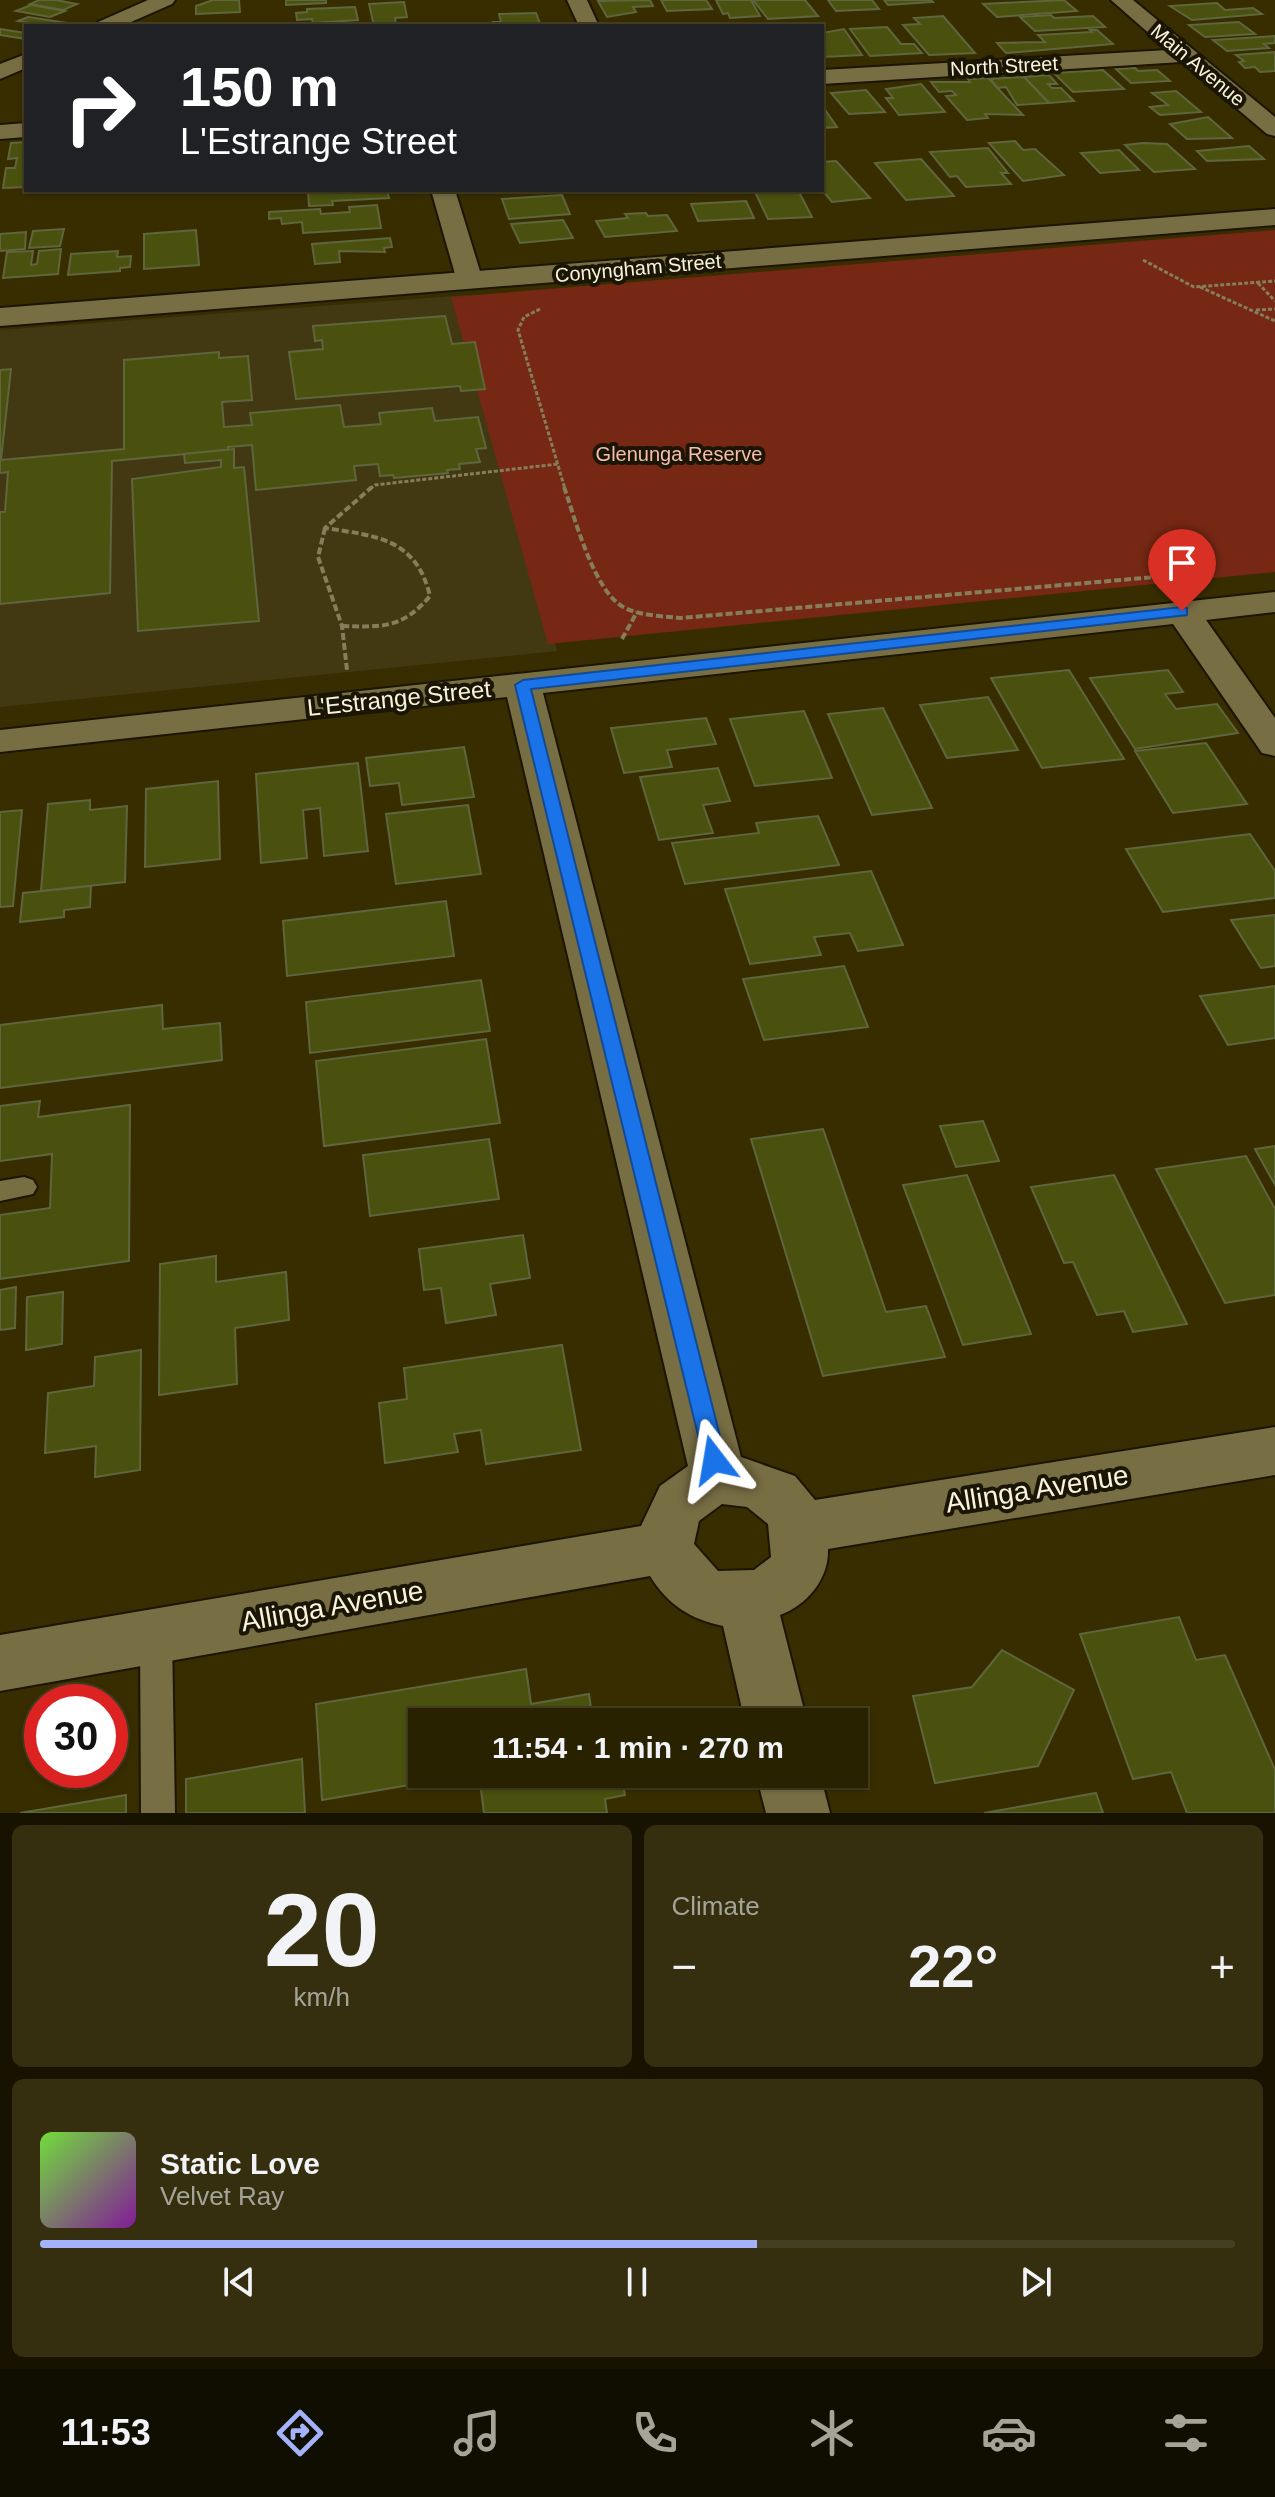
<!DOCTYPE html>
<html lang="en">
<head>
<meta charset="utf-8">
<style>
	body { margin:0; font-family:Arial,sans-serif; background:#352f0f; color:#f1f3f6; height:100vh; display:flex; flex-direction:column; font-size:30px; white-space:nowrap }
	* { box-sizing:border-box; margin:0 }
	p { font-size:26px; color:#a5a499 }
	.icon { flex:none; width:44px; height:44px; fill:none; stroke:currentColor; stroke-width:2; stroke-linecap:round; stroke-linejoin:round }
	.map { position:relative; height:1813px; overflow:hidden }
	.details { display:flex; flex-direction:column; gap:12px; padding:12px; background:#171300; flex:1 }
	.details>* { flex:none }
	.top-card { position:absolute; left:24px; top:24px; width:800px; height:168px; border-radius:0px; box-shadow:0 2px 6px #0004,0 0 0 2px #453f22; background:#202124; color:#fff; overflow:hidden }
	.speed { position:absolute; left:24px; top:1684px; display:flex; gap:16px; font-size:40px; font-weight:700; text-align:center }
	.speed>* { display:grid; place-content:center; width:104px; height:104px; border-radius:50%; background:#292200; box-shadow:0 2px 6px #0004,0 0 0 2px #453f22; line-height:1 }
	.speed .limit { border:12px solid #d22; background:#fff; color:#111 }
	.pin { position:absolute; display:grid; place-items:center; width:68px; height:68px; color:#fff; margin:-82px -34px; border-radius:50% 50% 50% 0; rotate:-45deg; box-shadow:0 0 8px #0007 }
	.pin .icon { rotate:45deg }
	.me { position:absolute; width:88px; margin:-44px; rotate:346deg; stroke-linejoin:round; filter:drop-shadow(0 0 6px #0008) }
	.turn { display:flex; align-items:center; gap:28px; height:168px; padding:0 24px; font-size:36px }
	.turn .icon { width:104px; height:104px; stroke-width:2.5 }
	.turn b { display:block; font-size:56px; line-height:68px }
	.big { font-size:60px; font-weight:600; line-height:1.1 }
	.details .widget { flex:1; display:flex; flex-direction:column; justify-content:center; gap:12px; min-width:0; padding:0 28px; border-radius:12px; background:#352f0f }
	.details .dial { align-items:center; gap:0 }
	.dial b { font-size:104px; line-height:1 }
	.song { display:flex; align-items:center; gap:24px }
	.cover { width:96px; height:96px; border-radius:12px; background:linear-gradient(135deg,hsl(100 70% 55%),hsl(290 70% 35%)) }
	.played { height:8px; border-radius:4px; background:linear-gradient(90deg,#a4b2fc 60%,#453f22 60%) }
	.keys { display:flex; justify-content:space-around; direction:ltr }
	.heat { display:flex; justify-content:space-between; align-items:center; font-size:44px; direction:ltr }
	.details .tiles { flex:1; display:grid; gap:12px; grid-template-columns:1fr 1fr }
	.widget:last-child { grid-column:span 2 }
	.trip { position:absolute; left:408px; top:1708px; width:460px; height:80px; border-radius:0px; background:#292200; box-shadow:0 2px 6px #0004,0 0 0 2px #453f22; font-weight:600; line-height:80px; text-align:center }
	.dock { display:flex; height:128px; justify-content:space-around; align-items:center; background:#100e00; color:#a5a499 }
	.dock .icon { width:56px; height:56px }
	.dock .on { color:#a4b2fc }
	.dock b { font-size:36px; color:#f1f3f6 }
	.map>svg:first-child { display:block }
</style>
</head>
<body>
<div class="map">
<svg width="1275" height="1813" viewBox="0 0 1275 1813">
	<rect width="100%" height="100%" fill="#372d00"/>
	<path fill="#423912" d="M 468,295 L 557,651 L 0,707 L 0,330 Z"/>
	<path fill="#762814" d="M 1275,230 L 1275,572 L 548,644 L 451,297 Z"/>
	<g fill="#4a510e" stroke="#5f653c" stroke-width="2">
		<path d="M 39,0 L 56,0 L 77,4 L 63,10 L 30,4 Z"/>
		<path d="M 213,0 L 239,0 L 240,12 L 196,14 L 196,6 Z"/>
		<path d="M 286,0 L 326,0 L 326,3 L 286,5 Z"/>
		<path d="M 650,0 L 653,6 L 633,7 L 636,12 L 607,17 L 598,1 Z"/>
		<path d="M 661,0 L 706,0 L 712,9 L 667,11 Z"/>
		<path d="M 716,0 L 751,0 L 760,16 L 730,18 L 728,13 L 723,14 Z"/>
		<path d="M 753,0 L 805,0 L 818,16 L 768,19 Z"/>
		<path d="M 828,0 L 872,0 L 879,9 L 836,11 Z"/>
		<path d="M 884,0 L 931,0 L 933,2 L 888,5 Z"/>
		<path d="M 1064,0 L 1077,11 L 997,17 L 983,4 Z"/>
		<path d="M 404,2 L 407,17 L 395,18 L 396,24 L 374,26 L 369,4 Z"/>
		<path d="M 1217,3 L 1225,10 L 1253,8 L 1262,14 L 1192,20 L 1170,6 Z"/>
		<path d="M 31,5 L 65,11 L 50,17 L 16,11 Z"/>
		<path d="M 355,7 L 358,20 L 313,23 L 312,19 L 297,20 L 296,13 L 307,12 L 307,9 Z"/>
		<path d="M 536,13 L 541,26 L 495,26 L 493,22 L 501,22 L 499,14 Z"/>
		<path d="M 1051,15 L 1054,18 L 1093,16 L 1105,27 L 1035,31 L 1020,17 Z"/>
		<path d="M 943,16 L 975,53 L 929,55 L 903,25 L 920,24 L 914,18 Z"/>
		<path d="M 28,17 L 67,23 L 46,26 L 18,21 Z"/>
		<path d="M 1239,22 L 1255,34 L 1205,37 L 1189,25 Z"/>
		<path d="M 887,27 L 901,44 L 914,44 L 922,53 L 870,56 L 850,29 Z"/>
		<path d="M 0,29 L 26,33 L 26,39 L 0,35 Z"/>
		<path d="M 844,29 L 862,55 L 822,57 L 822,33 Z"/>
		<path d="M 1090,30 L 1097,30 L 1113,44 L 1006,53 L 997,43 L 1045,42 L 1038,35 L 1092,32 Z"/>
		<path d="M 1275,36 L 1275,43 L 1264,44 L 1269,48 L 1227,51 L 1213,40 Z"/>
		<path d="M 1275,52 L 1275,71 L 1260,72 L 1255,67 L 1245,68 L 1239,62 L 1244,61 L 1236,55 Z"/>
		<path d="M 1135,68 L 1138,71 L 1157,70 L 1170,81 L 1131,83 L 1116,69 Z"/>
		<path d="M 1103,70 L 1124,89 L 1073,92 L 1054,73 Z"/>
		<path d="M 1049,75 L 1057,84 L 1048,84 L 1052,88 L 1061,88 L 1074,101 L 1049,103 L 1024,77 Z"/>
		<path d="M 1024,77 L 1049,103 L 1017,105 L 1006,87 L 998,88 L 990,79 Z"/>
		<path d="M 988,78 L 1023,115 L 985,114 L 988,118 L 967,120 L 946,96 L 956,95 L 952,91 L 939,92 L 931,82 L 970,82 L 968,79 Z"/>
		<path d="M 921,84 L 945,112 L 899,115 L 886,98 L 893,98 L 886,89 Z"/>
		<path d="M 866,90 L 885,112 L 849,114 L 831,93 Z"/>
		<path d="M 1176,91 L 1201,112 L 1160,115 L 1150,107 L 1168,105 L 1152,93 Z"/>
		<path d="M 824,108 L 837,127 L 822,128 Z"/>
		<path d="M 1208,117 L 1232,138 L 1187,139 L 1170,124 Z"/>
		<path d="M 1015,141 L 1023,150 L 1035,149 L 1064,175 L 1023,181 L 989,143 Z"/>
		<path d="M 26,142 L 26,187 L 3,188 L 6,168 L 15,168 L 17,158 L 8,159 L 11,143 Z"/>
		<path d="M 1143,143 L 1167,144 L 1195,169 L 1154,172 L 1125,145 Z"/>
		<path d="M 1249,146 L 1264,159 L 1207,161 L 1197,151 Z"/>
		<path d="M 988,148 L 1008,173 L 1001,173 L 1011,184 L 966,187 L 957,176 L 950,177 L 930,152 Z"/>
		<path d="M 1119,150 L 1139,170 L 1100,173 L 1081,153 Z"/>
		<path d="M 921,159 L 954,196 L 906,200 L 875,163 Z"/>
		<path d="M 836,161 L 870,198 L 832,202 L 822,190 L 822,162 Z"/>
		<path d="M 308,190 L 387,190 L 389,198 L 332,201 L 333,205 L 309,206 Z"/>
		<path d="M 798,190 L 812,217 L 768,219 L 755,192 Z"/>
		<path d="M 562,195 L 570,214 L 509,219 L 502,199 Z"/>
		<path d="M 746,201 L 754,218 L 698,221 L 691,204 Z"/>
		<path d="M 377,205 L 381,228 L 303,233 L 302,222 L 282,224 L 281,218 L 269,219 L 269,212 L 320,209 L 321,214 L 350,212 L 349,207 Z"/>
		<path d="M 646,213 L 648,216 L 667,215 L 677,231 L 605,237 L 596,221 L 628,218 L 625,214 Z"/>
		<path d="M 563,220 L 573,238 L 520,243 L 511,224 Z"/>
		<path d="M 64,229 L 60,246 L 29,248 L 33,231 Z"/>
		<path d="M 196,230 L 199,265 L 144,269 L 144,234 Z"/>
		<path d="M 26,232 L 25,249 L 0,251 L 0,234 Z"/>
		<path d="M 390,238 L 392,247 L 384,248 L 385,252 L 339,251 L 340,262 L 315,264 L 312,244 Z"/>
		<path d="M 61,249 L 58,274 L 3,278 L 7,252 L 33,251 L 31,265 L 37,264 L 39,251 Z"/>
		<path d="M 118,251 L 117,257 L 131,256 L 130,267 L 120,268 L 120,271 L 68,275 L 71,254 Z"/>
		<path d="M 445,316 L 452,344 L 475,342 L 485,389 L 461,391 L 460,386 L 296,399 L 289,352 L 323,349 L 322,340 L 315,341 L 313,326 Z"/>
		<path d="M 219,352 L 219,358 L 248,356 L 252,400 L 222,402 L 224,427 L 252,425 L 250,413 L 340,405 L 344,427 L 381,424 L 379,413 L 432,408 L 435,421 L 478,417 L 486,448 L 476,449 L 480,462 L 459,464 L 460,469 L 447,470 L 448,473 L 394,478 L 393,475 L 380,476 L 378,464 L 354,466 L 356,480 L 256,490 L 252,445 L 228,447 L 228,450 L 112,461 L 110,593 L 0,604 L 0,512 L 5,512 L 8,472 L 0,473 L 0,370 L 11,369 L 1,460 L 124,449 L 124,360 Z"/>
		<path d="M 234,449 L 234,468 L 244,467 L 259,621 L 138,631 L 132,479 L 221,467 L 221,460 L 185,463 L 184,454 Z"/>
		<path d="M 1069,670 L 1124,759 L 1042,768 L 991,678 Z"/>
		<path d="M 1168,670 L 1183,692 L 1165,694 L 1176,709 L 1217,704 L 1238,733 L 1135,749 L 1090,678 Z"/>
		<path d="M 988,697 L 1018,750 L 947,758 L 920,705 Z"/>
		<path d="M 883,708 L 932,808 L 872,815 L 828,714 Z"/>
		<path d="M 804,711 L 832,778 L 755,786 L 730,719 Z"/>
		<path d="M 706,718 L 716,744 L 667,750 L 672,767 L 624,773 L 611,728 Z"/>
		<path d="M 1206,743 L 1247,804 L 1173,813 L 1135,751 Z"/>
		<path d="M 464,747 L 474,797 L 402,805 L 399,783 L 370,786 L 366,758 Z"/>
		<path d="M 358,763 L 368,851 L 324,856 L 320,808 L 303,810 L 307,858 L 261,863 L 256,774 Z"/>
		<path d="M 718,768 L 730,801 L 703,805 L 713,833 L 659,840 L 640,777 Z"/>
		<path d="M 218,781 L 220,859 L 145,867 L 146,789 Z"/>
		<path d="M 90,800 L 90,810 L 127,806 L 125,882 L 41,891 L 48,804 Z"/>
		<path d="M 468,805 L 481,874 L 396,884 L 386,814 Z"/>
		<path d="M 22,810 L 13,906 L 0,907 L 0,812 Z"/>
		<path d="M 818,816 L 839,865 L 685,884 L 672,843 L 759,833 L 756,823 Z"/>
		<path d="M 1250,834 L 1275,871 L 1275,898 L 1163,912 L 1126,849 Z"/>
		<path d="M 871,871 L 903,945 L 858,951 L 850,933 L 814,937 L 821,955 L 750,964 L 725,889 Z"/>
		<path d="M 91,886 L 90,907 L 64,910 L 64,917 L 20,922 L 23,893 Z"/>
		<path d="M 446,901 L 454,956 L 287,976 L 283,921 Z"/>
		<path d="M 1275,915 L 1275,966 L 1261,968 L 1231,920 Z"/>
		<path d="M 844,966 L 868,1027 L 764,1040 L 743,979 Z"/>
		<path d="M 481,980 L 490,1031 L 310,1053 L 306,1002 Z"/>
		<path d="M 1275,986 L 1275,1038 L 1228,1045 L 1200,996 Z"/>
		<path d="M 162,1005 L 163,1029 L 220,1023 L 222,1060 L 0,1088 L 0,1025 Z"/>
		<path d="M 486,1039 L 500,1123 L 324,1146 L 316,1061 Z"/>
		<path d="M 40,1101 L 38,1117 L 130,1105 L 129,1261 L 0,1279 L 0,1215 L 50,1208 L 52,1154 L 0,1161 L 0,1106 Z"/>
		<path d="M 983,1121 L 999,1161 L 956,1167 L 940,1126 Z"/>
		<path d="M 823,1129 L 886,1312 L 926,1306 L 945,1357 L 823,1376 L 751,1139 Z"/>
		<path d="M 489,1139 L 499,1199 L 370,1216 L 363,1155 Z"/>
		<path d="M 1275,1146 L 1275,1185 L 1255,1149 Z"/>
		<path d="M 1246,1156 L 1275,1209 L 1275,1295 L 1225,1303 L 1156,1169 Z"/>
		<path d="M 967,1175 L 1031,1334 L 963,1345 L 903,1185 Z"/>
		<path d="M 1114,1175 L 1187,1324 L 1133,1332 L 1124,1311 L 1097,1315 L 1073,1262 L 1064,1263 L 1031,1187 Z"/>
		<path d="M 523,1235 L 530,1278 L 490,1284 L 496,1315 L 446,1323 L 441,1288 L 424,1290 L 419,1249 Z"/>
		<path d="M 216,1256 L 216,1282 L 286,1272 L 289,1320 L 235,1328 L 237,1384 L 159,1395 L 160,1264 Z"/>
		<path d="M 16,1287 L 15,1328 L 0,1330 L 0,1290 Z"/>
		<path d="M 63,1292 L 62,1344 L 26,1350 L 27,1297 Z"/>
		<path d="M 562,1345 L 581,1450 L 486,1464 L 481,1430 L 454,1434 L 458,1452 L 385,1463 L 379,1403 L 407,1399 L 404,1368 Z"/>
		<path d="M 141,1350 L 140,1470 L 95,1477 L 96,1446 L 45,1453 L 48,1393 L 94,1386 L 95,1357 Z"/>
		<path d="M 1179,1617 L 1196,1660 L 1225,1655 L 1275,1770 L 1275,1813 L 1187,1813 L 1171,1772 L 1133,1779 L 1080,1634 Z"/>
		<path d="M 1002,1650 L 1074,1690 L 1038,1766 L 935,1783 L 913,1696 L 972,1687 Z"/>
		<path d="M 526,1669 L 531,1704 L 589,1694 L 593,1722 L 422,1722 L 422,1774 L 473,1774 L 322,1800 L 316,1704 Z"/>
		<path d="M 302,1759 L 305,1813 L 186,1813 L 186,1779 Z"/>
		<path d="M 479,1774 L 621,1774 L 625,1795 L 605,1799 L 607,1813 L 484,1813 Z"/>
		<path d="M 1096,1793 L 1103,1813 L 984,1813 Z"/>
		<path d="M 126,1795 L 126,1813 L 20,1813 Z"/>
	</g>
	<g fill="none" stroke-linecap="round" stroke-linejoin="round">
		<defs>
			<g id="lane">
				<path d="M 24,1177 L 33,1180 L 37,1187 L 33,1194 L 0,1201 L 0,1181 Z"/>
				<path d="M 156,1621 L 167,1626 L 172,1636 L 175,1813 L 141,1813 L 140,1636 L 145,1626 Z"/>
			</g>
			<g id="street">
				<path d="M 148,0 L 175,0 L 172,4 L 122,26 L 95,26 L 98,22 Z"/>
				<path d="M 567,0 L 587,0 L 599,26 L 579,26 Z"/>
				<path d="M 1111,0 L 1133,0 L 1275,117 L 1275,136 L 1267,134 L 1182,62 L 822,84 L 822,70 L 1168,50 Z"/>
				<path d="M 26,54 L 26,68 L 0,79 L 0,64 Z"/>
				<path d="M 26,123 L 26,137 L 0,139 L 0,125 Z"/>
				<path d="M 431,190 L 455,190 L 483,281 L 479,287 L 461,287 L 457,281 Z"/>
				<path d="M 1275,592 L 1275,612 L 1206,620 L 1275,718 L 1275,756 L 1262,753 L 1173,624 L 543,693 L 741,1457 L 795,1476 L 815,1500 L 1275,1427 L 1275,1475 L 828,1549 C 829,1579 807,1605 780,1615 L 807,1722 L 745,1722 L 723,1626 C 690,1619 668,1605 650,1576 L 0,1691 L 0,1635 L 641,1526 L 660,1486 L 688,1466 L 507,697 L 0,752 L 0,730 ZM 722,1504 L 747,1507 L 768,1524 L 771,1557 L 754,1570 L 718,1571 L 694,1544 L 699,1521 Z"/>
				<path d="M 756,1774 L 820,1774 L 830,1813 L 766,1813 Z"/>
			</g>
			<path id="secondary" d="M 1275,209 L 1275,225 L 0,326 L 0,308 Z"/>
		</defs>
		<use href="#lane" stroke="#1b1502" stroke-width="4"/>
		<use href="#street" stroke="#1b1502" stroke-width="4"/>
		<use href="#secondary" stroke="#1b1502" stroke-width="4"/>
		<g stroke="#867e5a" stroke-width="3" stroke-dasharray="4 2" stroke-linecap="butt">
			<path d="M 1143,260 L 1194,287 L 1275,281"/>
			<path d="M 1258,283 L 1275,301"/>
			<path d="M 1200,287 L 1275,321"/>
			<path d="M 540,309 L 524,317 L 518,330 L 565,489"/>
			<path d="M 1256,310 L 1275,309"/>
			<path d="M 370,489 L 375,485 L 558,464"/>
		</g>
		<g stroke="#867e5a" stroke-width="4" stroke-dasharray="7 3" stroke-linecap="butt">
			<path d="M 564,487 C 575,518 594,593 625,608 C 642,616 662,616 680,618 L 1167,576"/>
			<path d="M 325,528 L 318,557 L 342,626 L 347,670"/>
			<path d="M 342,626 C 382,627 402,629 430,596 C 416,538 376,536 325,528 L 372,487"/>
			<path d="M 622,639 L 637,612"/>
		</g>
		<use href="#lane" fill="#786e44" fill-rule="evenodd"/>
		<use href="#street" fill="#786e44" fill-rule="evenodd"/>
		<use href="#secondary" fill="#786e44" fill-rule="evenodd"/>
	</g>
	<path fill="#1a73e8" stroke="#114b97" stroke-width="2" d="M 1182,607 L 1187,608 L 1187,615 L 531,689 L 726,1460 L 723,1468 L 714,1471 L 706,1468 L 515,685 L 523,680 Z"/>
	<g text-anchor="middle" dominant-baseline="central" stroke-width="8" stroke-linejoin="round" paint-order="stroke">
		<g font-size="20" fill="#f9f3dc" stroke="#1a1505">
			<text transform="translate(1198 65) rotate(40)">Main Avenue</text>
			<text transform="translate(1004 66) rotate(-3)">North Street</text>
			<text transform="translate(638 268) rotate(-5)">Conyngham Street</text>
		</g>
		<g font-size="20" fill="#f6bdae" stroke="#1a1505">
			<text x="679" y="454">Glenunga Reserve</text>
		</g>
		<g font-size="24" fill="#f9f3dc" stroke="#1a1505">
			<text transform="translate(399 698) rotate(-6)">L'Estrange Street</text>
		</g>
		<g font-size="28" fill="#f9f3dc" stroke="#1a1505">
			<text transform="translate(1037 1489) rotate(-9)">Allinga Avenue</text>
			<text transform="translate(332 1606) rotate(-10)">Allinga Avenue</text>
		</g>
	</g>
</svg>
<div class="speed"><div class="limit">30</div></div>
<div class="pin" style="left:1182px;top:611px;background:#d93025"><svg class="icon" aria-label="arrive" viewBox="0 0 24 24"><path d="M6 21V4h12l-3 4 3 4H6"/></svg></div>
<svg class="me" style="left:714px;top:1460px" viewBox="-20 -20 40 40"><path d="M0-17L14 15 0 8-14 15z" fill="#1a73e8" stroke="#fff" stroke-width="4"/></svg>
<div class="trip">11:54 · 1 min · 270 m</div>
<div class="top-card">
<div class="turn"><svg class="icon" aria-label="right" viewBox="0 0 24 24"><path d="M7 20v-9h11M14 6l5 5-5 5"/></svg><div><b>150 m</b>L'Estrange Street</div></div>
</div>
</div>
<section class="details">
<div class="tiles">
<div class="widget dial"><b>20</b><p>km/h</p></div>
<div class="widget"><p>Climate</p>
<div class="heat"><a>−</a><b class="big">22°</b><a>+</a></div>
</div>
<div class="widget">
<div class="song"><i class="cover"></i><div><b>Static Love</b><p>Velvet Ray</p></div></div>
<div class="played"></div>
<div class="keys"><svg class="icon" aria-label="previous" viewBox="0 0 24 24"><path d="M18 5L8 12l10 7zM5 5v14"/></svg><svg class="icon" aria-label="pause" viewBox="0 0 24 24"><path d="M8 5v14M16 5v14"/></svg><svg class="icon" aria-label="next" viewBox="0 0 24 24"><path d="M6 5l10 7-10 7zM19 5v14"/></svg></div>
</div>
</div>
</section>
<nav class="dock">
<b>11:53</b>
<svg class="icon on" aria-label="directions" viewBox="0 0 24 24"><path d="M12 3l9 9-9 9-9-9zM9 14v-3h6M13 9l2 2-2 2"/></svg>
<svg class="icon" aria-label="music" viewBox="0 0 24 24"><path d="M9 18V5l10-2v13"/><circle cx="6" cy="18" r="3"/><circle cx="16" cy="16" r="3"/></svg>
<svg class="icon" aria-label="phone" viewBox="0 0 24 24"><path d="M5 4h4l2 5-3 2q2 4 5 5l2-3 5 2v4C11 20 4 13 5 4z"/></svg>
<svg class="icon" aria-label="climate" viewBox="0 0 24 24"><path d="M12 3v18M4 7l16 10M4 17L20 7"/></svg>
<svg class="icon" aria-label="car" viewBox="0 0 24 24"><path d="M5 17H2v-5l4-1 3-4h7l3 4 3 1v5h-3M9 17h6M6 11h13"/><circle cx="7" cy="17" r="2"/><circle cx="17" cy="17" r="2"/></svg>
<svg class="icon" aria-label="filters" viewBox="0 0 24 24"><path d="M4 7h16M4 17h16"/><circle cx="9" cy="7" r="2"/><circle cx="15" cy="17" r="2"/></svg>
</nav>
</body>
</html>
